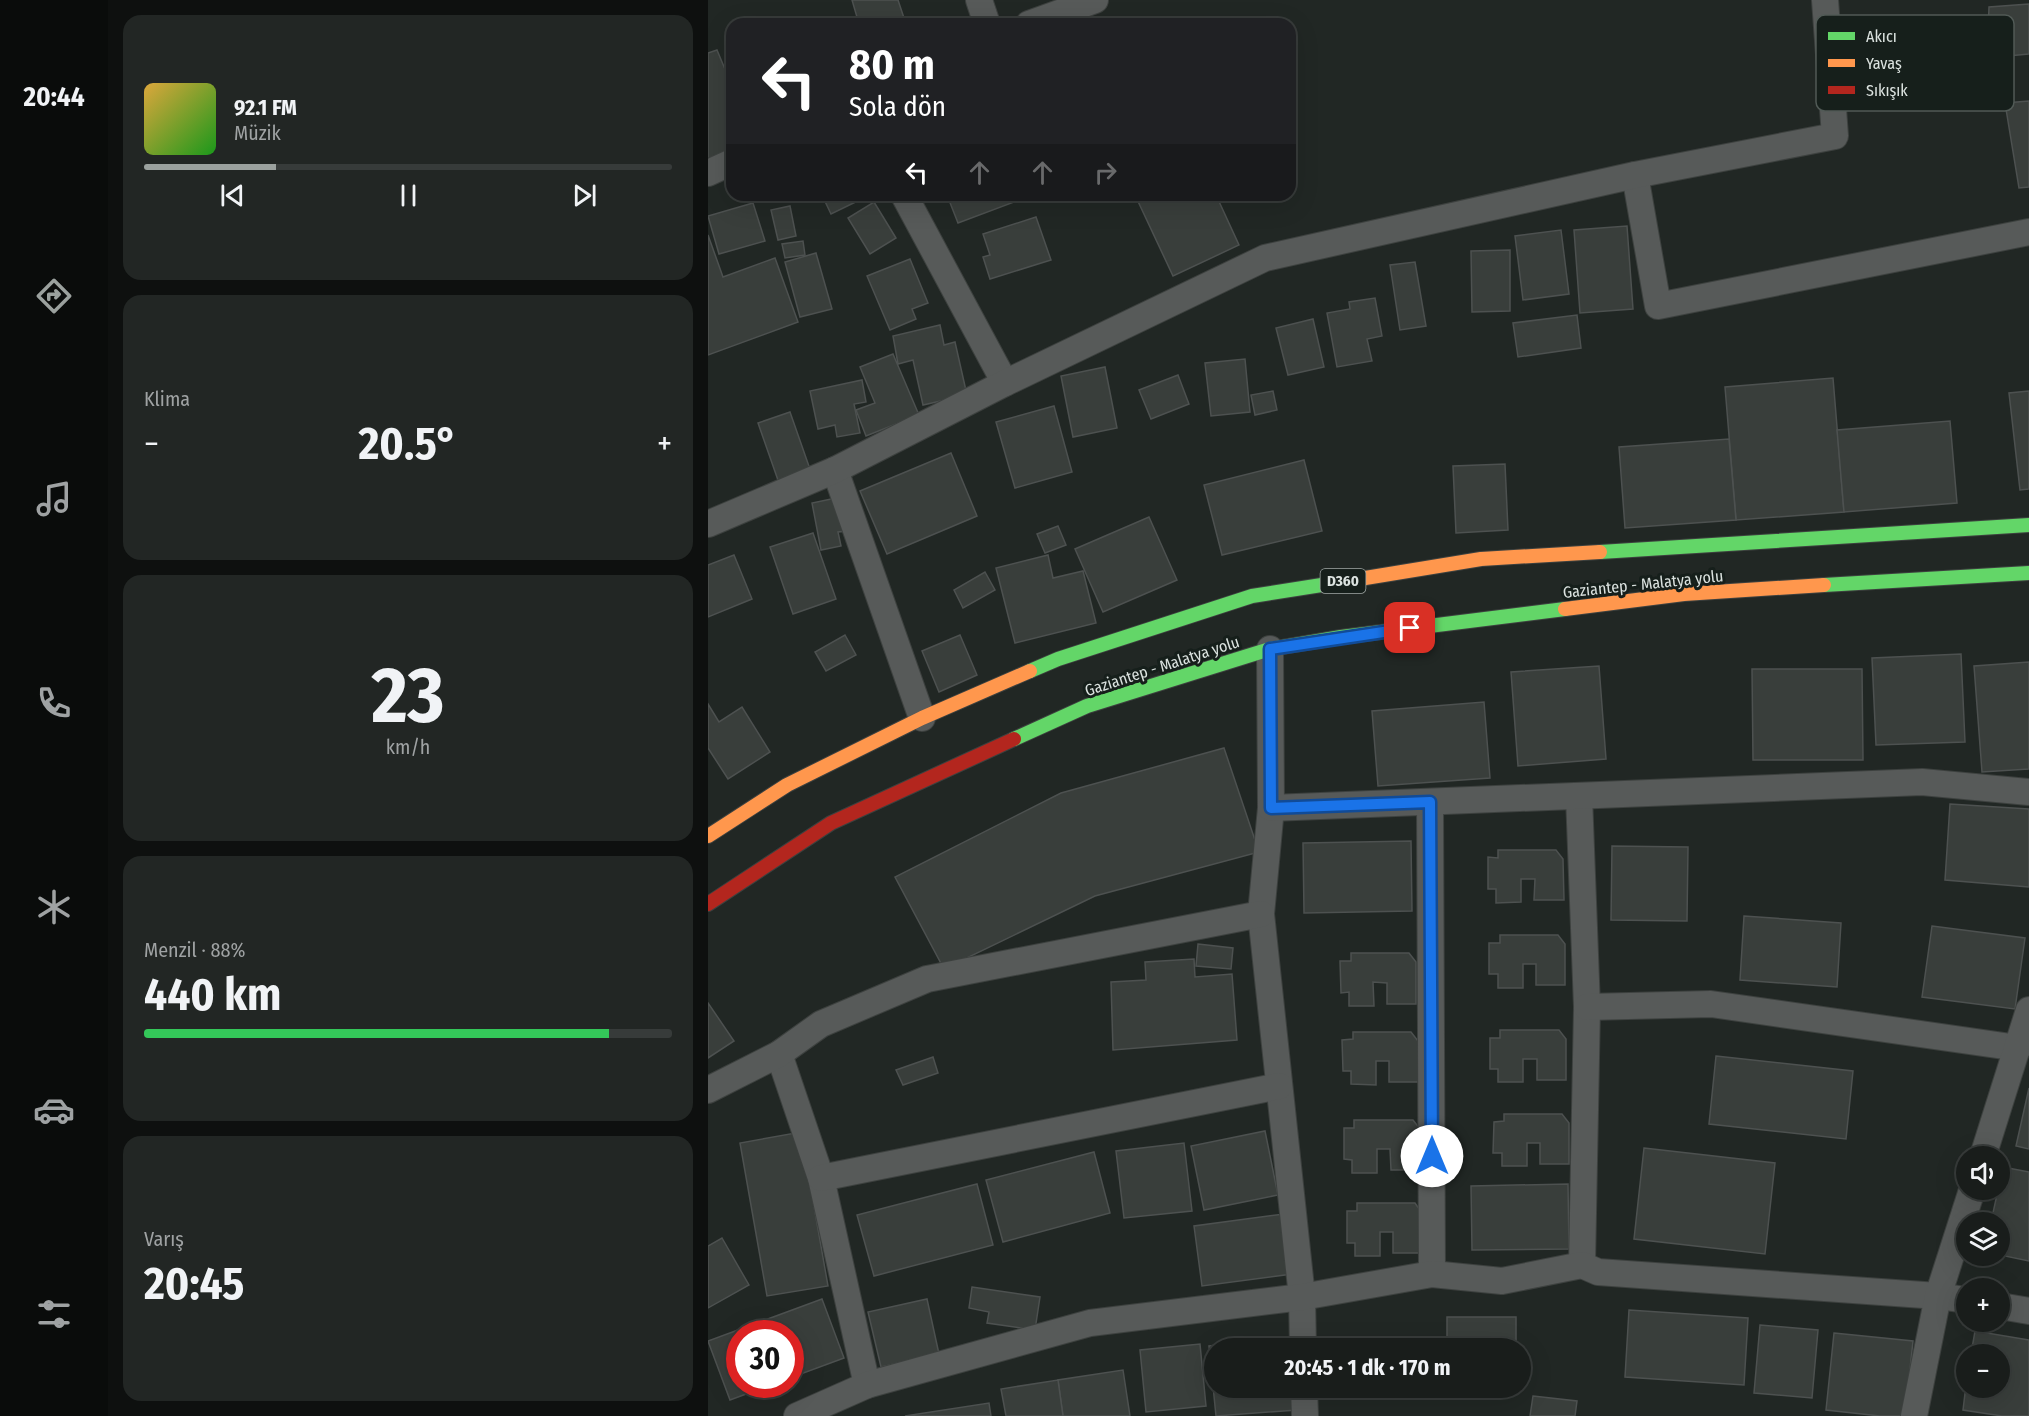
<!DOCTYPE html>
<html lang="tr">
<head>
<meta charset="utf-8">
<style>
	body { margin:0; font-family:"Fira Sans Condensed",sans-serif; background:#222624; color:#f1f3f6; height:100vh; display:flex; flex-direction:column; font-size:22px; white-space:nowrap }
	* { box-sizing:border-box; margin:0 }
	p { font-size:20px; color:#9fa2a3 }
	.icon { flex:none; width:33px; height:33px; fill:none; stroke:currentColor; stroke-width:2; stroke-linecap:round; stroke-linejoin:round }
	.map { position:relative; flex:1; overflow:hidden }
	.drawer { display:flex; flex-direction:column; gap:15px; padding:15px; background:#0e100f; width:600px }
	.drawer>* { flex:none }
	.hud { position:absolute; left:18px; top:18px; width:570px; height:183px; border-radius:18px; box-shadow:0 6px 24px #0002,0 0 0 2px #373b3a; background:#202124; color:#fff; overflow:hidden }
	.buttons { position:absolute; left:1248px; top:1146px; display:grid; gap:12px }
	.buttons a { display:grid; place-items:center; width:54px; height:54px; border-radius:50%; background:#191d1b; box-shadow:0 6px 24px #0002,0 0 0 2px #373b3a; font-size:30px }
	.speed { position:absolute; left:18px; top:1320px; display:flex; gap:12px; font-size:30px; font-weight:700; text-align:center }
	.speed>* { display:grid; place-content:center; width:78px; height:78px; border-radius:50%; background:#191d1b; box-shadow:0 6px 24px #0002,0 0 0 2px #373b3a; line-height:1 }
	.speed .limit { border:9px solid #d22; background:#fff; color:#111 }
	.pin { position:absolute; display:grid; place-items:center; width:51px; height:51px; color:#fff; margin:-26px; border-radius:12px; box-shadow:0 3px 9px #0006 }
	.me { position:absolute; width:66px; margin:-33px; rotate:0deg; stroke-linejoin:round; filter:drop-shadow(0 0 4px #0008) }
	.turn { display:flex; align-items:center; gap:21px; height:126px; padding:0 24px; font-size:27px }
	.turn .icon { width:78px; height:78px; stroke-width:2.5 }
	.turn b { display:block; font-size:42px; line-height:51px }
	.lanes { display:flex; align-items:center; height:57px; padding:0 24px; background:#0003; justify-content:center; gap:30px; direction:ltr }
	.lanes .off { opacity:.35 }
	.big { font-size:45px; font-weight:700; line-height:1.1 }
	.drawer .card { flex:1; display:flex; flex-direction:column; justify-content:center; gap:9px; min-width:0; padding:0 21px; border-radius:18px; background:#222624 }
	.drawer .dial { align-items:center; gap:0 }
	.dial b { font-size:78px; line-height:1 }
	.song { display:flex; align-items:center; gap:18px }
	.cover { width:72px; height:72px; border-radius:9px; background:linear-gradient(135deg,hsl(40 70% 55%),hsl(120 70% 35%)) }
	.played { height:6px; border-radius:3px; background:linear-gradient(90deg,#9ba19e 25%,#373b3a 25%) }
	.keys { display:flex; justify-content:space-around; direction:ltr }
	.heat { display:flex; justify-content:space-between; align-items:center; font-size:33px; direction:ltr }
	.charge { height:9px; border-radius:4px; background:linear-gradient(90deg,#34c759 88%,#373b3a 0) }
	.trip { position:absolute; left:496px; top:1338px; width:327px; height:60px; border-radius:30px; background:#191d1b; box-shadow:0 6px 24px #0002,0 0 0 2px #373b3a; font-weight:700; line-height:60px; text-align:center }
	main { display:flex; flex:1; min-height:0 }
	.menu { display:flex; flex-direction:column; width:108px; justify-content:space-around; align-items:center; background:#0a0c0b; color:#9fa2a3 }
	.menu .icon { width:42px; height:42px }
	.menu .on { color:#9ba19e }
	.menu b { font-size:27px; color:#f1f3f6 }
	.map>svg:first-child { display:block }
</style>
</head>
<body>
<main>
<nav class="menu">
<b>20:44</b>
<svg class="icon on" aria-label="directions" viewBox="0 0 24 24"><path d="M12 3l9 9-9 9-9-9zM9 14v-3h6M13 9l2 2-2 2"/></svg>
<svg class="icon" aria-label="music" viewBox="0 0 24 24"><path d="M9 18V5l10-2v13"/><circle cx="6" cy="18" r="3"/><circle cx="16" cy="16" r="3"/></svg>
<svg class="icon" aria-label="phone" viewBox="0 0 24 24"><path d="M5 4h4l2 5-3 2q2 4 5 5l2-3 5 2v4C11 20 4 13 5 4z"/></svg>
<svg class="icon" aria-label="climate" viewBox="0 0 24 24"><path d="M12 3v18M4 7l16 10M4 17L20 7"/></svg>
<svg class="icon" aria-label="car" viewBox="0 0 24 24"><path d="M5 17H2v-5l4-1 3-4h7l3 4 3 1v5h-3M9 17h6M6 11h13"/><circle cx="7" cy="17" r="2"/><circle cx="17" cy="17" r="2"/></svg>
<svg class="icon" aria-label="filters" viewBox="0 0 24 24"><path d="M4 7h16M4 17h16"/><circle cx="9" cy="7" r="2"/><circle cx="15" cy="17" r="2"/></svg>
</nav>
<section class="drawer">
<div class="card">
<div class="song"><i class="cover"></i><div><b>92.1 FM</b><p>Müzik</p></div></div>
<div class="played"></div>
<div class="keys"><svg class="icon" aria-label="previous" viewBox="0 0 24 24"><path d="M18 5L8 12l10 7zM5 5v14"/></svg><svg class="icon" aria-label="pause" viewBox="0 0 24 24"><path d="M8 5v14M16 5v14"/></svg><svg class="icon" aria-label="next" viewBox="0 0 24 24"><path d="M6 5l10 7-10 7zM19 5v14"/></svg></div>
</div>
<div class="card"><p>Klima</p>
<div class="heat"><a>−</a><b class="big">20.5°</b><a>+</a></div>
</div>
<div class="card dial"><b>23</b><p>km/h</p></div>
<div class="card"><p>Menzil · 88%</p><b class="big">440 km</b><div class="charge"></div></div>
<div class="card"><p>Varış</p><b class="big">20:45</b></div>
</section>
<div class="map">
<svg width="1321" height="1416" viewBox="0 0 1321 1416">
	<rect width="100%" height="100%" fill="#212724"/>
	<g fill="#393e3b" stroke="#4d5150" stroke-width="1.5">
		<path d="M 144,0 L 190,0 L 198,24 L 151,24 Z"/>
		<path d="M 1321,4 L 1321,54 L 1279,58 L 1281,7 Z"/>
		<path d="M 143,19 L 144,24 L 129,24 Z"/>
		<path d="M 9,50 L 24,86 L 24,151 L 0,159 L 0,53 Z"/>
		<path d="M 1321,101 L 1321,187 L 1311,188 L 1297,103 Z"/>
		<path d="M 114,195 L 162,195 L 123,214 Z"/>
		<path d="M 239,195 L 313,195 L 314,199 L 250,223 Z"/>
		<path d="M 427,195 L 508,195 L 531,245 L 465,276 Z"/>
		<path d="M 166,202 L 188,238 L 162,254 L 140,218 Z"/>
		<path d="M 45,203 L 57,241 L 11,254 L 0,216 Z"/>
		<path d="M 82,206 L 88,236 L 70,240 L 63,210 Z"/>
		<path d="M 328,217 L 343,260 L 282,279 L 275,257 L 282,255 L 275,234 Z"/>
		<path d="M 919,226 L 925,309 L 872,313 L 866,230 Z"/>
		<path d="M 853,230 L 861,294 L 815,300 L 807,236 Z"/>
		<path d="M 0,235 L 15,277 L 67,258 L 90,322 L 0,355 Z"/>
		<path d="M 95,241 L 97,255 L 77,258 L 74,244 Z"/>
		<path d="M 802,250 L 802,311 L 764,312 L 763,251 Z"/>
		<path d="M 108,253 L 124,309 L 92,317 L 77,262 Z"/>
		<path d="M 202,259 L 220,303 L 204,309 L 208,319 L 182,330 L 159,276 Z"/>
		<path d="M 707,262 L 718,326 L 692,330 L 682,265 Z"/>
		<path d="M 667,298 L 674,336 L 659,339 L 664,361 L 629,367 L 619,313 L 642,309 L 641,302 Z"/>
		<path d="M 869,315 L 873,348 L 810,357 L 805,323 Z"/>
		<path d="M 605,319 L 616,367 L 580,375 L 568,328 Z"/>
		<path d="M 232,325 L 236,345 L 247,342 L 259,395 L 215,405 L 205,360 L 190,364 L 185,336 Z"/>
		<path d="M 185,354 L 211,415 L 158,436 L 148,410 L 167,403 L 152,367 Z"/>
		<path d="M 537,359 L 542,412 L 503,416 L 497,363 Z"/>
		<path d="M 397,367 L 409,428 L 365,437 L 353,376 Z"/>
		<path d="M 470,375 L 481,404 L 443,419 L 431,390 Z"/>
		<path d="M 1125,378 L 1136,512 L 1028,520 L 1017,387 Z"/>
		<path d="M 154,380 L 158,402 L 146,404 L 152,433 L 129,437 L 127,425 L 110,429 L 102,391 Z"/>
		<path d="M 565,391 L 569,410 L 547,415 L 543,395 Z"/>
		<path d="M 1321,391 L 1321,489 L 1312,490 L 1301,393 Z"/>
		<path d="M 346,406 L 364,472 L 307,488 L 288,422 Z"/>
		<path d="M 82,412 L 103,472 L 71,483 L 50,423 Z"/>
		<path d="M 1242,421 L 1249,503 L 1136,512 L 1129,430 Z"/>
		<path d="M 1021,439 L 1028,520 L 917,528 L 911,447 Z"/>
		<path d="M 243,453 L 269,516 L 179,554 L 152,491 Z"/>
		<path d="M 596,460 L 614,531 L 514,555 L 496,485 Z"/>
		<path d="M 797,464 L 800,530 L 748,533 L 745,466 Z"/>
		<path d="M 133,497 L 140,531 L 130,532 L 133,546 L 113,550 L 104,503 Z"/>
		<path d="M 441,517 L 469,580 L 395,612 L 367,549 Z"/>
		<path d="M 350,526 L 358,545 L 337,553 L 329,534 Z"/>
		<path d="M 105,533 L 128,599 L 85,614 L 62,547 Z"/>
		<path d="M 26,555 L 44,599 L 0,617 L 0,565 Z"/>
		<path d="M 340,555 L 345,578 L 375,571 L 388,623 L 307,643 L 288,568 Z"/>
		<path d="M 277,572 L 287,590 L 255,608 L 246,590 Z"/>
		<path d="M 137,635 L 148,655 L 118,671 L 107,652 Z"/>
		<path d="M 252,635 L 269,675 L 231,692 L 214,651 Z"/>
		<path d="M 1253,654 L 1257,742 L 1168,745 L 1164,658 Z"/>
		<path d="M 1321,662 L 1321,769 L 1274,772 L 1266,666 Z"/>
		<path d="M 891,666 L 898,759 L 810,766 L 803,672 Z"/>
		<path d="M 1044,669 L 1154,669 L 1155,760 L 1045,760 Z"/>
		<path d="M 776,702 L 782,778 L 670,786 L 664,711 Z"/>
		<path d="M 0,704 L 11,722 L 34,707 L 62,752 L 20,779 L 0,748 Z"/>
		<path d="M 516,748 L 551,852 L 387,896 L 236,969 L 187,877 L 353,793 Z"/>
		<path d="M 1242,804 L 1321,809 L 1321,887 L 1237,880 Z"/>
		<path d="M 703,841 L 704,911 L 596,913 L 595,843 Z"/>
		<path d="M 904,846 L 980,847 L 979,921 L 903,920 Z"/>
		<path d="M 790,850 L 848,850 L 855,859 L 856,900 L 826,900 L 827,879 L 813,879 L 813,902 L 788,903 L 788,889 L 780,889 L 780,857 L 790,858 Z"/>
		<path d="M 1036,916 L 1133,923 L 1129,987 L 1032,980 Z"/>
		<path d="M 1224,926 L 1317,938 L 1307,1009 L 1214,997 Z"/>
		<path d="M 792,935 L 850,935 L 857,944 L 857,985 L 828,985 L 828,964 L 815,964 L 815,988 L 790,988 L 790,974 L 781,974 L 781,943 L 792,943 Z"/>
		<path d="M 490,944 L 525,948 L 523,969 L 488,966 Z"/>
		<path d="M 643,953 L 701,953 L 708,962 L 708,1004 L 679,1004 L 679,983 L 665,982 L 666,1006 L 641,1006 L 641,992 L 633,993 L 632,961 L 643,961 Z"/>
		<path d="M 486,959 L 487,977 L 524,974 L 529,1040 L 405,1050 L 403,982 L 438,980 L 437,962 Z"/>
		<path d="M 0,1003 L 26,1041 L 0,1058 Z"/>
		<path d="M 792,1030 L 851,1030 L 858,1039 L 858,1080 L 829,1080 L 829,1059 L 815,1059 L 815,1082 L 790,1082 L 790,1069 L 782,1069 L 782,1038 L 792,1038 Z"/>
		<path d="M 645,1032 L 703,1032 L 710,1041 L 711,1082 L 681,1082 L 681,1061 L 668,1061 L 668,1085 L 643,1084 L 643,1071 L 635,1071 L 634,1040 L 645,1039 Z"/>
		<path d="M 1008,1056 L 1145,1071 L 1138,1139 L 1001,1124 Z"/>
		<path d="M 225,1057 L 230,1073 L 195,1085 L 188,1070 Z"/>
		<path d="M 1321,1088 L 1321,1149 L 1308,1146 Z"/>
		<path d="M 796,1114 L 854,1114 L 861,1123 L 861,1164 L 832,1164 L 832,1143 L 819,1143 L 819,1166 L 794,1166 L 794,1153 L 785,1153 L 786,1122 L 796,1121 Z"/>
		<path d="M 646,1120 L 705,1120 L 712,1129 L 712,1170 L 683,1170 L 682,1149 L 669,1149 L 669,1173 L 644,1173 L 644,1160 L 636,1159 L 636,1128 L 646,1128 Z"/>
		<path d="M 557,1131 L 570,1195 L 496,1210 L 483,1146 Z"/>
		<path d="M 93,1132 L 120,1286 L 59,1296 L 32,1143 Z"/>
		<path d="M 476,1143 L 484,1211 L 416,1218 L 408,1151 Z"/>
		<path d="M 936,1148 L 1067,1163 L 1057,1254 L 926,1239 Z"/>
		<path d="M 386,1152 L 402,1213 L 295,1242 L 278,1180 Z"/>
		<path d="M 1295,1167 L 1321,1172 L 1321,1261 L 1292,1255 L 1292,1222 L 1283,1222 Z"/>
		<path d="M 269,1184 L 285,1245 L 166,1276 L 149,1215 Z"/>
		<path d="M 860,1184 L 861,1249 L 764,1250 L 763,1186 Z"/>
		<path d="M 649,1203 L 707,1203 L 714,1213 L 714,1253 L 685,1253 L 685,1232 L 672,1232 L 672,1256 L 647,1256 L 647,1243 L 639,1243 L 639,1211 L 649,1211 Z"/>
		<path d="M 576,1214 L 584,1274 L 494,1286 L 486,1226 Z"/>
		<path d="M 14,1238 L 41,1285 L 0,1308 L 0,1246 Z"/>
		<path d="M 264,1287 L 332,1297 L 327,1330 L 279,1323 L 281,1312 L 261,1308 Z"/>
		<path d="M 114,1299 L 136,1358 L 82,1378 L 82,1334 L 32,1334 L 32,1384 L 65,1384 L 22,1400 L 0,1341 Z"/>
		<path d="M 219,1299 L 231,1354 L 173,1367 L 160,1312 Z"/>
		<path d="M 921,1310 L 1040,1318 L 1036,1385 L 917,1377 Z"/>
		<rect x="739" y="1317" width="69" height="31"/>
		<path d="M 1052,1325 L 1110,1330 L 1104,1398 L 1046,1393 Z"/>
		<path d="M 1267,1331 L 1321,1340 L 1321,1416 L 1294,1416 L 1255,1410 L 1258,1385 L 1258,1388 L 1292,1388 L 1292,1354 L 1263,1354 Z"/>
		<path d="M 1126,1333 L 1205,1341 L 1197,1416 L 1172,1416 L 1118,1410 Z"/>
		<path d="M 582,1338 L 583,1348 L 507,1348 L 507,1388 L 587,1388 L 589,1410 L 508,1416 L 501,1346 Z"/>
		<path d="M 492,1344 L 498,1406 L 438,1412 L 432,1350 Z"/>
		<path d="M 415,1370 L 422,1416 L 355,1416 L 350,1380 Z"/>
		<path d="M 350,1380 L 355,1416 L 298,1416 L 293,1389 Z"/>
		<path d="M 739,1388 L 808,1388 L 808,1393 L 739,1392 Z"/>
		<path d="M 825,1396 L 869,1401 L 867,1416 L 822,1416 Z"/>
		<path d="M 281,1403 L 283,1416 L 197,1416 Z"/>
	</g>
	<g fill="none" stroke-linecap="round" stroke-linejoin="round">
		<defs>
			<g id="street">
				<path d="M 271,0 L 279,24"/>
				<path d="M 321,24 L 387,0"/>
				<path d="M 0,173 L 24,162"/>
				<path d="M 927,175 L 950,306 L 1321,232"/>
				<path d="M 196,195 L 297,383"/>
				<path d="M 127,470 L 214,718"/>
				<path d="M 0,524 L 127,470 L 297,383 L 557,258 L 927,175 L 1127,136 L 1117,0"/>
				<path d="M 562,649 L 563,808 L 553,914 L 594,1297 L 595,1348"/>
				<path d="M 871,796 L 879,1007 L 874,1265"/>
				<path d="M 722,803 L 724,1274"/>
				<path d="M 563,808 L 1214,782 L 1321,792"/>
				<path d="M 879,1007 L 1003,1004 L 1310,1048"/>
				<path d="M 71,1054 L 113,1178 L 159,1385"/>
				<path d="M 0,1090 L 71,1054 L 113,1024 L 219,979 L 553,914"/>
				<path d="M 1275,1156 L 1321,1010"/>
				<path d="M 113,1178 L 571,1086"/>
				<path d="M 1292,1306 L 1321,1311"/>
				<path d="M 596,1388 L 597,1416"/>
				<path d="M 89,1416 L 159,1385 L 382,1323 L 594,1297 L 724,1274 L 794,1281 L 874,1265 L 890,1272 L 1230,1296 L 1258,1300"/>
				<path d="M 1206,1416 L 1230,1296 L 1264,1190"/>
			</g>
			<g id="fast">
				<path d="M 892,552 L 1321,525"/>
				<path d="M 1116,585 L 1321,573"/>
				<path d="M 322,671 L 350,659 L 544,596 L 639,581"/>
				<path d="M 306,739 L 379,706 L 562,649 L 633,637 L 857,609"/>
			</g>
			<g id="slow">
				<path d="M 639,581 L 773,559 L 892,552"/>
				<path d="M 857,609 L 976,594 L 1116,585"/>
				<path d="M 0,836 L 79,785 L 214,718 L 322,671"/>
			</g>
			<path id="jam" d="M 0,904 L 123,823 L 306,739"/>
		</defs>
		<use href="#street" stroke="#3d413f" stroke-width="28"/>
		<use href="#fast" stroke="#3d413f" stroke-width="16"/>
		<use href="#slow" stroke="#3d413f" stroke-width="16"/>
		<use href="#jam" stroke="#3d413f" stroke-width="16"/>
		<use href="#street" stroke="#575a59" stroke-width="26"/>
		<use href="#fast" stroke="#63d668" stroke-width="14"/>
		<use href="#slow" stroke="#ff974d" stroke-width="14"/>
		<use href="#jam" stroke="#b3261e" stroke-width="14"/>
	</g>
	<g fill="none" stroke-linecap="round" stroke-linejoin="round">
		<defs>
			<path id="route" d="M 702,628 L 562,649 L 563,808 L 722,802 L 724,1156"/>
		</defs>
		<use href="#route" stroke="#114b97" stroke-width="15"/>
		<use href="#route" stroke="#1a73e8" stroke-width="10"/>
	</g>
	<g text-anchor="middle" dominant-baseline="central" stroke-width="6" stroke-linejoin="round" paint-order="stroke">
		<rect fill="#161f1b" stroke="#a1a8a5" stroke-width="1.5" x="612.5" y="569" width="45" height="24" rx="4.5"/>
		<g font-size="15" font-weight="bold" fill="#dce3e0">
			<text x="635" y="581">D360</text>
		</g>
		<g font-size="16" fill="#dce3e0" stroke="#161f1b">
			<text transform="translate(935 584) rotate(-6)">Gaziantep - Malatya yolu</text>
			<text transform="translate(454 666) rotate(-18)">Gaziantep - Malatya yolu</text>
		</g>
	</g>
	<rect x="1108" y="15" width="198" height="96" rx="9" fill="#161f1b" stroke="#515a56" stroke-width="1.5"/>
	<rect x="1120" y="32" width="27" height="8" fill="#63d668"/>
	<rect x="1120" y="59" width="27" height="8" fill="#ff974d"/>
	<rect x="1120" y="86" width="27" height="8" fill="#b3261e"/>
	<g font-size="16" fill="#dce3e0">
		<text x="1158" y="42">Akıcı</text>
		<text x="1158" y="69">Yavaş</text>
		<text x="1158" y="96">Sıkışık</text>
	</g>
</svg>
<div class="buttons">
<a><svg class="icon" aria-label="sound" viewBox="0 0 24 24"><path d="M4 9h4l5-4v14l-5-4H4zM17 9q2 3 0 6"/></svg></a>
<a><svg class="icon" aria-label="layers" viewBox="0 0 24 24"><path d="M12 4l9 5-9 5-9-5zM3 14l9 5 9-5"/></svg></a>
<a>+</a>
<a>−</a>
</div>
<div class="speed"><div class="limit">30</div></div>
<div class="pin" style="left:702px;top:628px;background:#d93025"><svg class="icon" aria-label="arrive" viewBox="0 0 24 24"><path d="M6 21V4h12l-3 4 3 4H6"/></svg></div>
<svg class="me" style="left:724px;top:1156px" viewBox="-20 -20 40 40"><circle r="19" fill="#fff"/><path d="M0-13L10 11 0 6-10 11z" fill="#1a73e8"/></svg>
<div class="trip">20:45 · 1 dk · 170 m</div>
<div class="hud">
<div class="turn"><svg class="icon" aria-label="left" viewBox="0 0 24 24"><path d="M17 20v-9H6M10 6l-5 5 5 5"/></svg><div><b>80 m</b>Sola dön</div></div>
<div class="lanes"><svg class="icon" aria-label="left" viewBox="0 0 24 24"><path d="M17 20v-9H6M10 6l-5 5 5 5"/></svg><svg class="icon off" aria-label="ahead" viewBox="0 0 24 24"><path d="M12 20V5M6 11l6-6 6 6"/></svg><svg class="icon off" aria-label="ahead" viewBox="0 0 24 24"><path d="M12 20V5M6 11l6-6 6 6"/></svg><svg class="icon off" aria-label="right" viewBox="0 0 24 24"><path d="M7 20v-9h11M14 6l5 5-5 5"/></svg></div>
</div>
</div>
</main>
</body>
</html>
